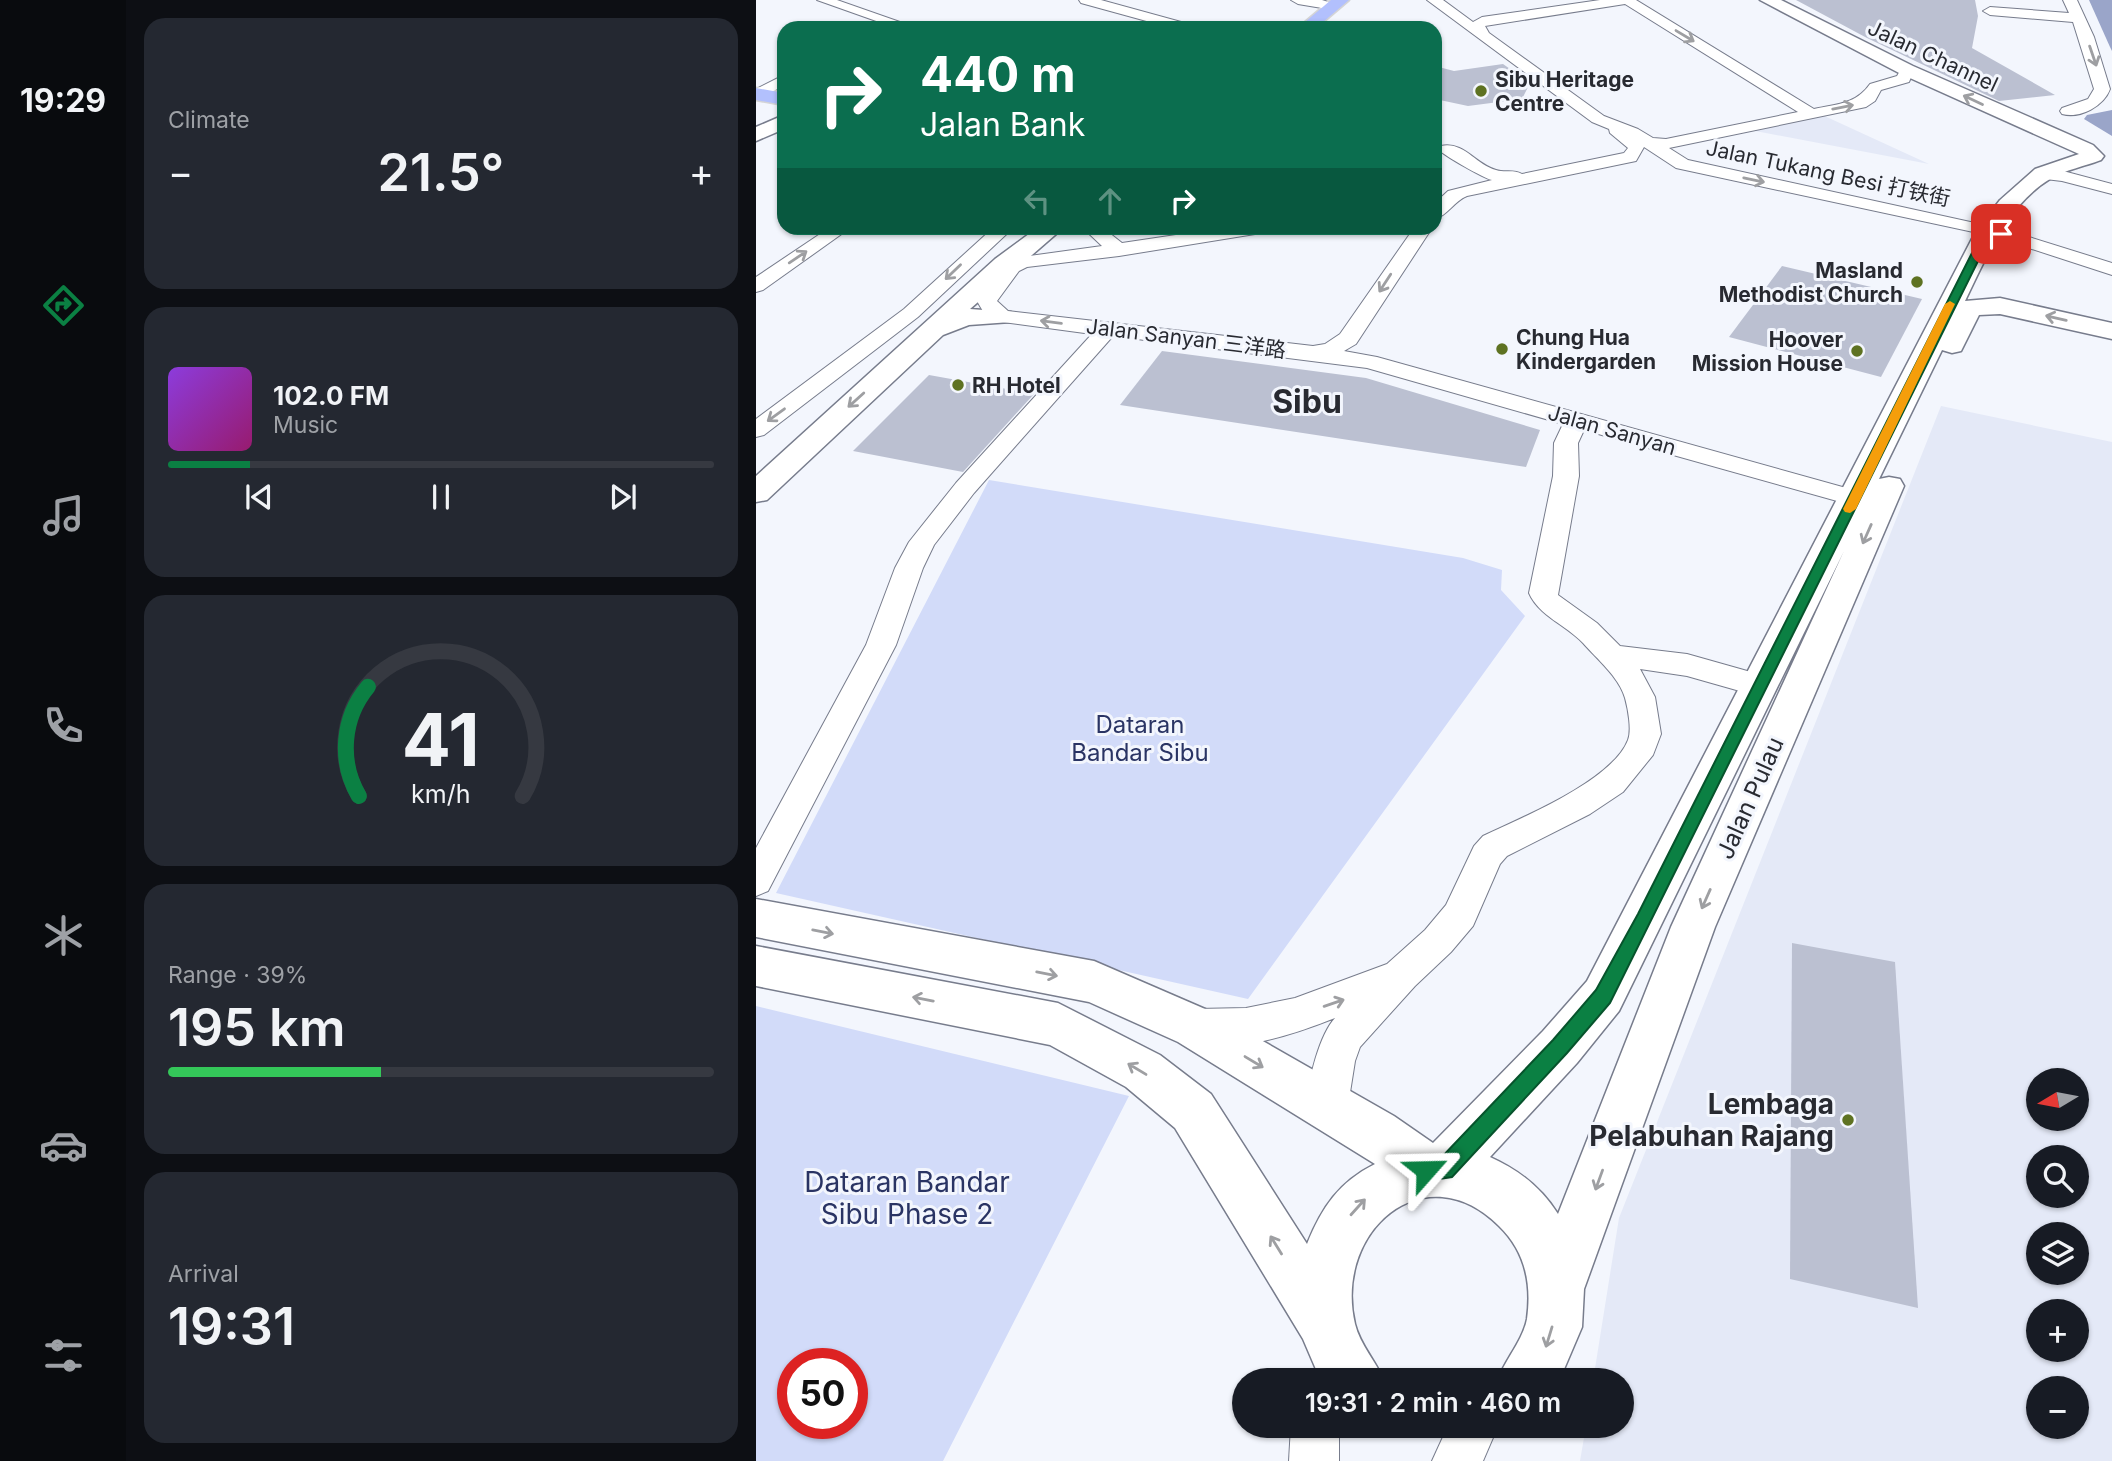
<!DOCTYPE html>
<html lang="en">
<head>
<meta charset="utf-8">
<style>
	body { margin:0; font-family:Inter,"Noto Sans SC",sans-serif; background:#242831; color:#f1f3f6; height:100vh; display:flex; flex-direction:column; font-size:26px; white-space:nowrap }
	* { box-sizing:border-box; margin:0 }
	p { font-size:23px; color:#9ea1a6 }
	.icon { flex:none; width:38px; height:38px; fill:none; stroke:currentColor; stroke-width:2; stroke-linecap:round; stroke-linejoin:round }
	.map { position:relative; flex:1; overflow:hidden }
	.details { display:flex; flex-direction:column; gap:18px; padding:18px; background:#0d0f14; width:630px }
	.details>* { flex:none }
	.top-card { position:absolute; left:21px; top:21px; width:665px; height:214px; border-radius:21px; box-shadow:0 2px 5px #0004; background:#0b6e4f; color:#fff; overflow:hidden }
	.needle { width:46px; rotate:260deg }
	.fabs { position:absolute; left:1270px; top:1068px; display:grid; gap:14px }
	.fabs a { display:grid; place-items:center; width:63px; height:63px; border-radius:50%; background:#171b24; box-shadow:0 2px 5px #0004; font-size:35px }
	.speed { position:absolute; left:21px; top:1348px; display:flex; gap:14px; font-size:35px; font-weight:700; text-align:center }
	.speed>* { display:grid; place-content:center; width:91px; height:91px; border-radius:50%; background:#171b24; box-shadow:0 2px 5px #0004; line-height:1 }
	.speed .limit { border:10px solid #d22; background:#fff; color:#111 }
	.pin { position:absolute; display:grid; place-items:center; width:60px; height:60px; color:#fff; margin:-30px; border-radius:14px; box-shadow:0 4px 10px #0006 }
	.me { position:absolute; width:77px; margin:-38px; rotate:65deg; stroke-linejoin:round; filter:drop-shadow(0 0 5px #0008) }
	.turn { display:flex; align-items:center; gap:24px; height:147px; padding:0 28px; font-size:32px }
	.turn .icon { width:91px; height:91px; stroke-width:2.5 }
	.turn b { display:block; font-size:49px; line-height:60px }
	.lanes { display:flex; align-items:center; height:66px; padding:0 28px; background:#0003; justify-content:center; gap:35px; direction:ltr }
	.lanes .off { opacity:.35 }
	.big { font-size:52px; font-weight:600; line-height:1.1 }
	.details .widget { flex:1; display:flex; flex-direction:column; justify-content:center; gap:10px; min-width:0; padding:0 24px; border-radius:21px; background:#242831 }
	.details .dial { align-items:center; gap:0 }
	.dial svg { height:182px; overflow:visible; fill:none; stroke:#363941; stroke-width:7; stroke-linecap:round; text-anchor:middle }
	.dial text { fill:#f1f3f6; stroke:none }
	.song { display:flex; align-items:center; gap:21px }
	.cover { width:84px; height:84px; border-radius:10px; background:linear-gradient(135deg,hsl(270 70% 55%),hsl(320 70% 35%)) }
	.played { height:7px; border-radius:4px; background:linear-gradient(90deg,#0b8043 15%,#363941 15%) }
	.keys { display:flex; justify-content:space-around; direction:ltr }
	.heat { display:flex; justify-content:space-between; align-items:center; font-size:38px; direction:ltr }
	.charge { height:10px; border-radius:5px; background:linear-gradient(90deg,#34c759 39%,#363941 0) }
	.trip { position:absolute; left:476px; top:1368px; width:402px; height:70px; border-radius:35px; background:#171b24; box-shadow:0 2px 5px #0004; font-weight:600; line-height:70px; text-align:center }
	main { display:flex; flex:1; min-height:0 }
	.tab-bar { display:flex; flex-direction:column; width:126px; justify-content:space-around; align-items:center; background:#090b0e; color:#9ea1a6 }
	.tab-bar .icon { width:49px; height:49px }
	.tab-bar .selected { color:#0b8043 }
	.tab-bar b { font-size:32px; color:#f1f3f6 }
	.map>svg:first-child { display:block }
</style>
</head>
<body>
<main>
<nav class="tab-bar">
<b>19:29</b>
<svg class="icon selected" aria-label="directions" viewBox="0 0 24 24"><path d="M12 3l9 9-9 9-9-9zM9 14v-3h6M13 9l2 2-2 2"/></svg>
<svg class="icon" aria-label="music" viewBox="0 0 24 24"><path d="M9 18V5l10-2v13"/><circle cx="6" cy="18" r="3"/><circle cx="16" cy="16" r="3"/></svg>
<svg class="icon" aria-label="phone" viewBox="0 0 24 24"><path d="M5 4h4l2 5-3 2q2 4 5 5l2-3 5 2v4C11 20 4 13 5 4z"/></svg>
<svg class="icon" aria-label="climate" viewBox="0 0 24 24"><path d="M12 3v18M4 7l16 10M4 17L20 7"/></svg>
<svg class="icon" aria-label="car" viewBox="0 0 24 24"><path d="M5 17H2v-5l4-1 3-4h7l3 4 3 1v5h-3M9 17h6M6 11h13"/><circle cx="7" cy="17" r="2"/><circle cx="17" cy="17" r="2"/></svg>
<svg class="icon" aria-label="filters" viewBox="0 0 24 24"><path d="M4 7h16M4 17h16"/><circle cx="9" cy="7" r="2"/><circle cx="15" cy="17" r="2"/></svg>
</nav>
<section class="details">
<div class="widget"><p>Climate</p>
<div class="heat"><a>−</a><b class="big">21.5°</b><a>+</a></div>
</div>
<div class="widget">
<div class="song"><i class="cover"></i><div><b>102.0 FM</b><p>Music</p></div></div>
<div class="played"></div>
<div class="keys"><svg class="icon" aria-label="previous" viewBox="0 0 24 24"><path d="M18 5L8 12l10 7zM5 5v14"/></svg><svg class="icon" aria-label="pause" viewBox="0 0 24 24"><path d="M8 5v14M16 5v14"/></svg><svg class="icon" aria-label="next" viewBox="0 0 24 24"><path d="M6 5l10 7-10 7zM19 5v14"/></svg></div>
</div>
<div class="widget dial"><svg viewBox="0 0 100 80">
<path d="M14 69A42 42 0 1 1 86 69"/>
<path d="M14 69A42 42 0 0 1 18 21" stroke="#0b8043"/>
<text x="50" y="56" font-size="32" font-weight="700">41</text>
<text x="50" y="72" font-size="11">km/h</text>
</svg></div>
<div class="widget"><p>Range · 39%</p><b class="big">195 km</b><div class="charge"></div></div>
<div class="widget"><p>Arrival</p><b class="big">19:31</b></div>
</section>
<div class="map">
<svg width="1356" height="1461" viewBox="0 0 1356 1461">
	<rect width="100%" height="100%" fill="#f3f6fd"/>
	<g fill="#e4e9f7" fill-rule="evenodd">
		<path d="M 1062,113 L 1173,164 L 989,129 Z"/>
		<path d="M 1185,406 L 1356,442 L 1356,1461 L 824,1461 L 830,1426 L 866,1426 L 866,1381 L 837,1381 L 863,1218 ZM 1283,1080 L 1321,1080 L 1321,1118 L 1283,1118 ZM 1283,1157 L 1321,1157 L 1321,1195 L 1283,1195 ZM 1283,1234 L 1321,1234 L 1321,1272 L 1283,1272 ZM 1283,1311 L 1321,1311 L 1321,1349 L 1283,1349 ZM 1283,1388 L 1321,1388 L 1321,1426 L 1283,1426 Z"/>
	</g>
	<g fill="#d2dbf9" fill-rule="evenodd">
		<path d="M 233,480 L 707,558 L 746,570 L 745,590 L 769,616 L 492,999 L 20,893 Z"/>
		<path d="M 0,1006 L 373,1096 L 187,1461 L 0,1461 ZM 37,1363 L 96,1363 L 96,1423 L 37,1423 Z"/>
	</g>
	<g fill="#9aa5c9">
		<path d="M 1333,0 L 1356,0 L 1356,51 L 1354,47 Z"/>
		<path d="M 1356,110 L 1356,136 L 1328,119 L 1331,115 Z"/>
	</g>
	<g fill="#bbc0d1">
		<path d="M 1040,0 L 1219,0 L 1222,16 L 1216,48 L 1299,95 L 1243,101 L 1111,38 Z"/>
		<path d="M 747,64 L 774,83 L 766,99 L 712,106 L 679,99 L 679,66 L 698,71 Z"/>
		<path d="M 1026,266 L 1166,299 L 1125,377 L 973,337 Z"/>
		<path d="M 406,351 L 610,378 L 784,430 L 770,467 L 364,405 Z"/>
		<path d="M 173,375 L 278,394 L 207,472 L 97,451 Z"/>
		<path d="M 1036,943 L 1139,962 L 1162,1308 L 1034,1279 Z"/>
	</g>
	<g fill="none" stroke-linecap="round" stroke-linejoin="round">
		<defs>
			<g id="street">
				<path d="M 61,0 L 81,0 L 161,28 L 140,28 Z"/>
				<path d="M 323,0 L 345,0 L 436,25 L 438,28 L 416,28 L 325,3 Z"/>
				<path d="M 535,0 L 566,0 L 585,6 L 578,10 L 542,4 Z"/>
				<path d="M 671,0 L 687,0 L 717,22 L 726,17 L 844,0 L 880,0 L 1058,109 C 1081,104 1100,104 1114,84 L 1141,76 L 1146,67 L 1156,67 L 1158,70 L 1153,82 L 1125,90 L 1119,101 L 1110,107 L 913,148 L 932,160 L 1228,225 C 1239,218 1247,226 1257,232 L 1356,263 L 1356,275 L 1236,236 L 920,168 L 888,147 L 880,161 L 711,196 C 698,201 692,215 679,219 L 679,203 L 692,191 L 736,180 C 727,178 689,156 683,150 L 685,146 C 708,141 720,165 740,170 C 749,173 758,169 766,174 L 868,153 L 872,148 L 854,133 L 853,129 L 836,122 ZM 869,4 L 1042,112 L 910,139 L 897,138 L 882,129 L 848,116 L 733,33 L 729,26 Z"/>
				<path d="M 1307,0 L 1321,0 L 1338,37 L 1354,89 C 1348,106 1324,119 1306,114 L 1304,111 L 1306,108 L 1332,99 L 1338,89 L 1317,22 L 1234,15 L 1227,11 L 1234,7 L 1313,13 Z"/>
				<path d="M 28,75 L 28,86 L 0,99 L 0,89 Z"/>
				<path d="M 1287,169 L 1307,171 L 1356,184 L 1356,194 L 1306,181 L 1281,178 L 1278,174 L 1281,170 Z"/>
				<path d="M 73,228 L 94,228 L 7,290 L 0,292 L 0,277 Z"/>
				<path d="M 237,228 L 257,228 L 162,317 L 8,435 L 0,437 L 0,419 L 148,309 Z"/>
				<path d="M 285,228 L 304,228 L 295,234 L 287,232 Z"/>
				<path d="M 327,228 L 347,228 L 366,243 L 467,228 L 508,228 L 499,234 L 363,256 L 271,267 L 263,271 L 241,301 L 252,311 L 557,346 L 569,344 L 584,334 L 658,228 L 676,228 L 600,344 L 588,351 L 621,357 L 1108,493 L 1112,498 L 1108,503 L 1099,506 L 828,430 L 822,443 L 823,476 L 802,595 L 841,623 L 864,646 L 931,654 L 1016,678 L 1020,686 L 1016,694 L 1005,697 L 931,676 L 884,669 L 899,697 L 905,734 L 897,755 L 867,792 L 834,814 L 751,856 L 744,864 L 717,926 L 695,952 L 659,986 L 604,1047 L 599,1061 L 592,1105 L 586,1119 L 572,1125 L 558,1119 C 555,1114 552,1108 552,1103 C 551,1082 564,1034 579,1018 C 536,1035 472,1057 427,1040 L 422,1027 L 427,1014 L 441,1009 L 490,1008 L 539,998 L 631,964 L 669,930 L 690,905 L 718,846 L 727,836 C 765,818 856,781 872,740 C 876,730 872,709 869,698 C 863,677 841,659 827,643 C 810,625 783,616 773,593 L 797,476 L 798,443 L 807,424 L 611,368 L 357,336 L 218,493 L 178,545 L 167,568 L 140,645 L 12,891 L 0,896 L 0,848 L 110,645 L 139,568 L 153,542 L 200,483 L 336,334 L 239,321 L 228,313 L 221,301 L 249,263 L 259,258 L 346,246 Z"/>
				<path d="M 535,1426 L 583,1426 L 583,1461 L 533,1461 Z"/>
				<path d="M 692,1426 L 742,1426 L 727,1461 L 676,1461 Z"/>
			</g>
			<g id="secondary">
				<path d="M 1004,0 L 1025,0 L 1157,66 L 1337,145 L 1348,156 L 1345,160 C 1329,166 1309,170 1294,179 C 1251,205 1230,258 1209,301 L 1244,298 L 1356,323 L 1356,339 L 1244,314 L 1223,315 L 1205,351 L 1196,353 L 1186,350 L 1123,479 L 1133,477 L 1144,479 L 1148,486 L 959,927 L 828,1289 L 826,1327 L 803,1381 L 741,1381 C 749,1360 767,1340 771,1319 C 776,1283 769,1251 743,1226 C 669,1152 577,1231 599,1324 C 604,1345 620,1361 628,1381 L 565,1381 L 547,1339 L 419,1128 L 370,1087 L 294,1045 L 0,986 L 0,946 L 302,1003 L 404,1055 L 455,1094 L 551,1244 C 566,1207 583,1182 619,1164 L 422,1042 L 333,1002 L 0,937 L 0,899 L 338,961 L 456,1012 L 638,1116 L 677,1143 L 787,1031 L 831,981 L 1220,231 L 1244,200 L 1279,169 L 1323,154 L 1145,74 ZM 1088,551 L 915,927 L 802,1214 C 785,1187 763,1170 734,1157 L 821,1063 L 863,1011 Z"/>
				<path d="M 28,115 L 28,129 L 0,141 L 0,127 Z"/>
				<path d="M 281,228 L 307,228 L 214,309 L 255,312 L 259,317 L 255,322 L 213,325 L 187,335 L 11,500 L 0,502 L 0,476 L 239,259 Z"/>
			</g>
			<g id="primary">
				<path d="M 575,0 L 593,0 L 560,28 L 542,28 Z"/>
				<path d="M 0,88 L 28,93 L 28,105 L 0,100 Z"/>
			</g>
		</defs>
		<use href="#street" stroke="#777c8c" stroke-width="2"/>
		<use href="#secondary" stroke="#777c8c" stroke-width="3"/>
		<use href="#primary" stroke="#d4d4d6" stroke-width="3"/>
		<use href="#street" fill="#fff" fill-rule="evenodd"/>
		<use href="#secondary" fill="#fff" fill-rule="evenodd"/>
		<use href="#primary" fill="#b2c0fd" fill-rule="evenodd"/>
	</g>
	<defs><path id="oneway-shaft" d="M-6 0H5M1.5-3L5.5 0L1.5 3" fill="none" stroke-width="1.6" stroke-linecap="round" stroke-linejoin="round" transform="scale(1.75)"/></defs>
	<g stroke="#9e9fa2">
		<use href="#oneway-shaft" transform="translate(929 36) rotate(31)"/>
		<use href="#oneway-shaft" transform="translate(1337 56) rotate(71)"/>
		<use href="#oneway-shaft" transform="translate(1217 100) rotate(-155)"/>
		<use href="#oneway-shaft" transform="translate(1087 107) rotate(-11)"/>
		<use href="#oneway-shaft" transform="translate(998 180) rotate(12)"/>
		<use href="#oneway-shaft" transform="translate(42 257) rotate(-34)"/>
		<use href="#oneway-shaft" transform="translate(197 272) rotate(136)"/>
		<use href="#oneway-shaft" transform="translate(629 283) rotate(123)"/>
		<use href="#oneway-shaft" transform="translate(1300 318) rotate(-167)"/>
		<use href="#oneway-shaft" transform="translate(295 322) rotate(-173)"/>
		<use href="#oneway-shaft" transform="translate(100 400) rotate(138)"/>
		<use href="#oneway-shaft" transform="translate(20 415) rotate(144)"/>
		<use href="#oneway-shaft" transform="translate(1111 534) rotate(114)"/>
		<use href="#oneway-shaft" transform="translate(950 899) rotate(114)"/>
		<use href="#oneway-shaft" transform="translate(67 932) rotate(11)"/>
		<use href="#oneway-shaft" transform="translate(291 974) rotate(11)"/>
		<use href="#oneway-shaft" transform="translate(167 999) rotate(-169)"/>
		<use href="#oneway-shaft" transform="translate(578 1003) rotate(-19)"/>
		<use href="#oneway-shaft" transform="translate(498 1062) rotate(31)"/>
		<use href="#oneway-shaft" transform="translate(381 1069) rotate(-149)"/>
		<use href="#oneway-shaft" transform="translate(843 1180) rotate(110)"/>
		<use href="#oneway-shaft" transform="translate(602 1207) rotate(-48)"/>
		<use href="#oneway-shaft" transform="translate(520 1245) rotate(-122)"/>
		<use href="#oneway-shaft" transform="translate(793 1337) rotate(107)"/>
	</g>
	<path fill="#0b8043" stroke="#07532c" stroke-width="2" d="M 1245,231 L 1263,239 L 1229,247 L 854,1003 L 811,1053 L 696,1177 L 670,1181 L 662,1178 L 659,1170 L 662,1163 L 684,1159 L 797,1040 L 840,990 L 882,914 L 1220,245 L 1244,237 L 1240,234 Z"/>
	<path fill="#f59e0b" d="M 1194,301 L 1199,304 L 1100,509 L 1094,513 L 1089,512 L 1087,509 L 1189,304 Z"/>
	<g fill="#5e7222" stroke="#f3f6fd" stroke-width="2.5">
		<circle cx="725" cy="91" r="7"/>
		<circle cx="1161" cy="282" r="7"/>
		<circle cx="746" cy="349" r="7"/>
		<circle cx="1101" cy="351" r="7"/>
		<circle cx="202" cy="385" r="7"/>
		<circle cx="1092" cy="1120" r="7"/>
	</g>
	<g text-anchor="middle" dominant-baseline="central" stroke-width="6" stroke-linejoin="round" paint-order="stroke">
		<g font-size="21" fill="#282a31" stroke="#f3f6fd">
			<text transform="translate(1177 56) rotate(25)">Jalan Channel</text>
			<text transform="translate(1072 173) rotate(12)">Jalan Tukang Besi 打铁街</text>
			<text transform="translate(430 338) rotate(7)">Jalan Sanyan 三洋路</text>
			<text transform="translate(856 430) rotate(16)">Jalan Sanyan</text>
		</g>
		<g font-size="21" font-weight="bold" fill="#282a31" stroke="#f3f6fd" text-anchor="start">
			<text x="739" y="79">Sibu Heritage<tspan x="739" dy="24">Centre</tspan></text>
			<text x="1147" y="270" text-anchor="end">Masland<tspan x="1147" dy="24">Methodist Church</tspan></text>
			<text x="760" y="337">Chung Hua<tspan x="760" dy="24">Kindergarden</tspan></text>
			<text x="1087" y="339" text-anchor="end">Hoover<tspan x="1087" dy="24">Mission House</tspan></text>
			<text x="216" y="385">RH Hotel</text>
		</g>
		<g font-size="24" fill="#2a3464" stroke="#f3f6fd">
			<text x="384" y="724">Dataran<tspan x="384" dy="28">Bandar Sibu</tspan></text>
		</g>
		<g font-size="24" fill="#282a31" stroke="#f3f6fd">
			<text transform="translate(994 798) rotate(-66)">Jalan Pulau</text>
		</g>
		<g font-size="28" font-weight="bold" fill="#282a31" stroke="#f3f6fd" text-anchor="end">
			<text x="1078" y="1104">Lembaga<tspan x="1078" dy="32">Pelabuhan Rajang</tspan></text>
		</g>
		<g font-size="28" fill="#2a3464" stroke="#f3f6fd">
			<text x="151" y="1182">Dataran Bandar<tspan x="151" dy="32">Sibu Phase 2</tspan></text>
		</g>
		<g font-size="32" font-weight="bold" fill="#282a31" stroke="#f3f6fd">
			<text x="551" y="401">Sibu</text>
		</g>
	</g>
</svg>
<div class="fabs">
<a><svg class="needle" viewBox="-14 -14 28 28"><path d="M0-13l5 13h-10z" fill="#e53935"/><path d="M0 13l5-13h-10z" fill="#9ea1a6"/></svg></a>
<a><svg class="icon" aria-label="search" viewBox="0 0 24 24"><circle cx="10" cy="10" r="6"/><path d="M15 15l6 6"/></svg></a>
<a><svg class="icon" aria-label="layers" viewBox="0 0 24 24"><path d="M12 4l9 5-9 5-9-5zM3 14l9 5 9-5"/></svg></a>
<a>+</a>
<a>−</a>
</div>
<div class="speed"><div class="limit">50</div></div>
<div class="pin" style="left:1245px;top:234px;background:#d93025"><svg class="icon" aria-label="arrive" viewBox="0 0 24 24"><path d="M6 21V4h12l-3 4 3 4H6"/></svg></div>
<svg class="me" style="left:670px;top:1170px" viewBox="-20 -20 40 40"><path d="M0-17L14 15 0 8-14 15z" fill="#0b8043" stroke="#fff" stroke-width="4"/></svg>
<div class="trip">19:31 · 2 min · 460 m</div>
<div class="top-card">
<div class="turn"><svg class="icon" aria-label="right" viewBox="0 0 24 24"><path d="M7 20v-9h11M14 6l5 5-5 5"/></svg><div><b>440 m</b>Jalan Bank</div></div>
<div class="lanes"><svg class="icon off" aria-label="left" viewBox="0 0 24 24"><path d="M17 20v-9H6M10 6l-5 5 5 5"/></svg><svg class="icon off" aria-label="ahead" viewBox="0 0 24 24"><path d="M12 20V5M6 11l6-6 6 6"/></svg><svg class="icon" aria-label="right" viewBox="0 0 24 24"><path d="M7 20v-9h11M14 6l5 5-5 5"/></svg></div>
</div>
</div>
</main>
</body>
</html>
